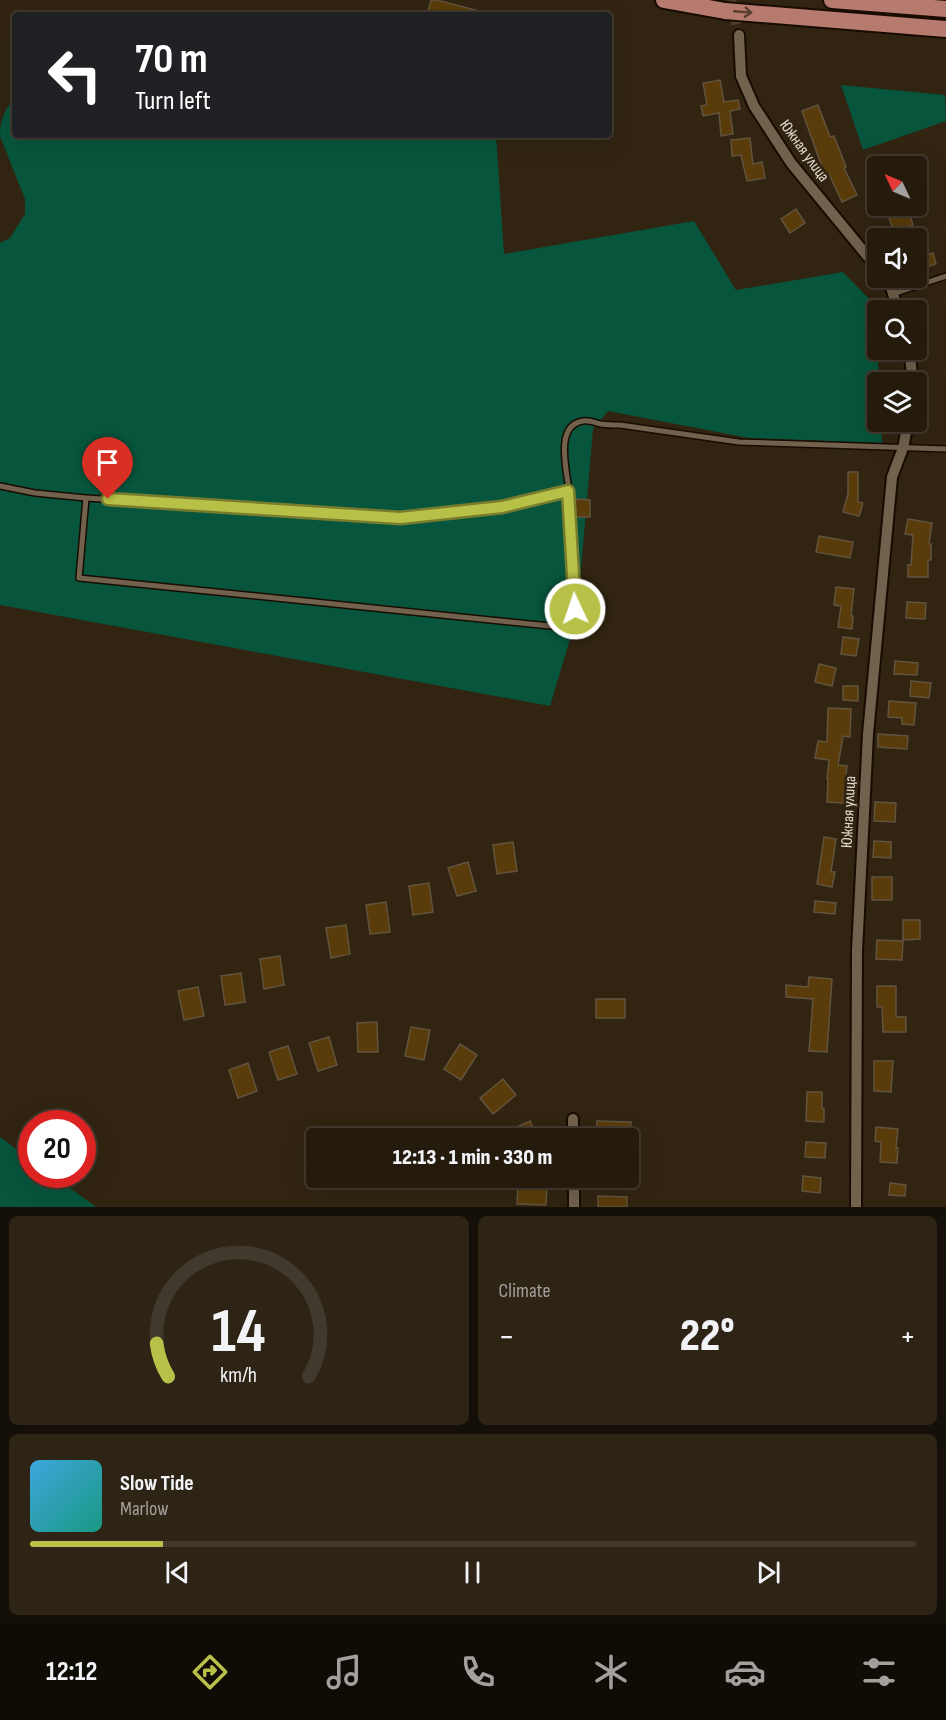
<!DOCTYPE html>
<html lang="en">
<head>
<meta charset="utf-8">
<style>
	body { margin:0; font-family:"Sofia Sans Condensed",sans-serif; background:#2d2416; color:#f1f3f6; height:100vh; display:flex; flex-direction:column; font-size:22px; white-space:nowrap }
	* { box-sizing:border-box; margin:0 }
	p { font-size:20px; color:#a3a19d }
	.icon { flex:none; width:33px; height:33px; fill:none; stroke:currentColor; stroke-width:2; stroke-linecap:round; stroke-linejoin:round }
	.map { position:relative; height:1207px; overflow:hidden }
	.side { display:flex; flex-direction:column; gap:9px; padding:9px; background:#140f07; flex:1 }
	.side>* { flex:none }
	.banner { position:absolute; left:12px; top:12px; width:600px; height:126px; border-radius:6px; box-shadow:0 6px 24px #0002,0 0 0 2px #42392e; background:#202124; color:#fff; overflow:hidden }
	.needle { width:39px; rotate:314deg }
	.fabs { position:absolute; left:867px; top:156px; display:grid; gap:12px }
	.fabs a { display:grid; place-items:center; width:60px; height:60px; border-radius:6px; background:#251b0d; box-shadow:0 6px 24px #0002,0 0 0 2px #42392e; font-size:30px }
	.speed { position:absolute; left:18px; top:1110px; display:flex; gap:12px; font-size:30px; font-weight:700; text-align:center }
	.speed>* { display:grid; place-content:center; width:78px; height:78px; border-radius:50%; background:#251b0d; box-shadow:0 6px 24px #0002,0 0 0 2px #42392e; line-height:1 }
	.speed .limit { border:9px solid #d22; background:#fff; color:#111 }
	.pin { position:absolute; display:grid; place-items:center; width:51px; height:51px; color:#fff; margin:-62px -26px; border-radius:50% 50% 50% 0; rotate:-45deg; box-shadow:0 0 6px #0007 }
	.pin .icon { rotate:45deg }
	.me { position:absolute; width:66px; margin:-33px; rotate:357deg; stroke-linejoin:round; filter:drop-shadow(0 0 4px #0008) }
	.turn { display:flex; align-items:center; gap:21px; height:126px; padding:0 24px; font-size:27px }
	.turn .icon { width:78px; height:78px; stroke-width:2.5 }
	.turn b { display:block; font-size:42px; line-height:51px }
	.big { font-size:45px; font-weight:800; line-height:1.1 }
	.side .card { flex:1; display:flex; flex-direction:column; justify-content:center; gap:9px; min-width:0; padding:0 21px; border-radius:9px; background:#2d2416 }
	.side .dial { align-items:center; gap:0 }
	.dial svg { height:156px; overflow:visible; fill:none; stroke:#42392e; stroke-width:7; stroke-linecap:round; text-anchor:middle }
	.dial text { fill:#f1f3f6; stroke:none }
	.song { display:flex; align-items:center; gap:18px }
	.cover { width:72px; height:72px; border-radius:9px; background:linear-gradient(135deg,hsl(200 70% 55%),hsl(170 70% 35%)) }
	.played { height:6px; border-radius:3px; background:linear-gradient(90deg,#b8c147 15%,#42392e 15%) }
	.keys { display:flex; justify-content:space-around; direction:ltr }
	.heat { display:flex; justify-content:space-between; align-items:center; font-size:33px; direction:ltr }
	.side .tiles { flex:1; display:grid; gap:9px; grid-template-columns:1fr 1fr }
	.card:last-child { grid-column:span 2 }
	.trip { position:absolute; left:306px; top:1128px; width:333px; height:60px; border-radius:6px; background:#251b0d; box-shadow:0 6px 24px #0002,0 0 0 2px #42392e; font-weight:800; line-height:60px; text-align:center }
	.dock { display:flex; height:96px; justify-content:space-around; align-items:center; background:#0f0b05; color:#a3a19d }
	.dock .icon { width:42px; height:42px }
	.dock .on { color:#b8c147 }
	.dock b { font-size:27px; color:#f1f3f6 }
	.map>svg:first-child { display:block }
</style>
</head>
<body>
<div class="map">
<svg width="946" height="1207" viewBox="0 0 946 1207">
	<rect width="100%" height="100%" fill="#312411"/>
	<g fill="#07553c">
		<path d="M 841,85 L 945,95 L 946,121 L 863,150 Z"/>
		<path d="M 15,98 L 15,135 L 496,135 L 504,254 L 694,221 L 736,290 L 843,272 L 875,305 L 879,382 L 878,382 L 878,422 L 881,422 L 882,443 L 749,438 L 608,411 L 593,429 L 577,616 L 550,706 L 0,605 L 0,243 L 10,238 L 25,214 L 25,199 L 0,136 C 0,121 4,109 15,98 Z"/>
		<path d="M 0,1137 L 31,1160 L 32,1174 L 52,1175 L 96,1207 L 0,1207 Z"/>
	</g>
	<g fill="#593c0a" stroke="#62533f" stroke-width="1.5">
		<path d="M 431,0 L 437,0 L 483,12 L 483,15 L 427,15 Z"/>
		<path d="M 720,80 L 724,102 L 738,100 L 740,109 L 730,111 L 733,134 L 721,136 L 719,113 L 703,116 L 701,106 L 707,105 L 703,83 Z"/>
		<path d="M 818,105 L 830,137 L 834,136 L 846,167 L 844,168 L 857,195 L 842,202 L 829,174 L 825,175 L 802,111 Z"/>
		<path d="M 750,138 L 753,164 L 762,162 L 765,178 L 747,181 L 741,155 L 732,156 L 731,140 Z"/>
		<path d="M 796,209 L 805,223 L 790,233 L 781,219 Z"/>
		<path d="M 909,212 L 913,225 L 894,231 L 889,218 Z"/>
		<path d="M 933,253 L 936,264 L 916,270 L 916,258 Z"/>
		<path d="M 848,472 L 858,472 L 858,502 L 863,503 L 859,516 L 843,512 L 848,494 Z"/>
		<path d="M 575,499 L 590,500 L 590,517 L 575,517 Z"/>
		<path d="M 908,519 L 932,523 L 929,544 L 931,544 L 931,560 L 928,560 L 928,577 L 908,577 L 908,565 L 911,565 L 913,535 L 905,534 Z"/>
		<path d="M 819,536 L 853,542 L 850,558 L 816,552 Z"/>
		<path d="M 836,587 L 854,589 L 851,616 L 853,616 L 852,629 L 838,627 L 841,606 L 834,605 Z"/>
		<path d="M 907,602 L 926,603 L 925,619 L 906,618 Z"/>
		<path d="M 843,637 L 859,639 L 856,656 L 841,654 Z"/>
		<path d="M 895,661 L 918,663 L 917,675 L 894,674 Z"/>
		<path d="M 819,664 L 836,668 L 832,686 L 815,682 Z"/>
		<path d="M 911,681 L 931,683 L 929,698 L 910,696 Z"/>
		<path d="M 843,686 L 858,686 L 858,701 L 843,700 Z"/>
		<path d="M 889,701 L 916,703 L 914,725 L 902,724 L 902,718 L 888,717 Z"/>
		<path d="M 828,708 L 851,709 L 850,737 L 843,736 L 838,765 L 847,766 L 843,803 L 827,802 L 828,779 L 827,779 L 829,760 L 815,758 L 818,741 L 827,742 Z"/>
		<path d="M 878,734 L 908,736 L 907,749 L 878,747 Z"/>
		<path d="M 875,802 L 896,803 L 895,822 L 874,821 Z"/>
		<path d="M 824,837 L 836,839 L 831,872 L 835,872 L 832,887 L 817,884 Z"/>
		<path d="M 874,841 L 891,842 L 891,858 L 873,857 Z"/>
		<path d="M 513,842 L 517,871 L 497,874 L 493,845 Z"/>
		<path d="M 468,862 L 476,891 L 457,896 L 448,868 Z"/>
		<rect x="872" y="877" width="20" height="23"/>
		<path d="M 429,883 L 433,912 L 413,915 L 409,886 Z"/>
		<path d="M 815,901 L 836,903 L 835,914 L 814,912 Z"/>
		<path d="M 386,902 L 390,932 L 370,934 L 366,905 Z"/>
		<path d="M 903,920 L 920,920 L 920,939 L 903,940 Z"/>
		<path d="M 346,925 L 350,954 L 331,958 L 326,928 Z"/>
		<path d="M 877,940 L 903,941 L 902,960 L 876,959 Z"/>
		<path d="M 280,956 L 284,985 L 264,989 L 260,959 Z"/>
		<path d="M 241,973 L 245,1002 L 225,1005 L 221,976 Z"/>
		<path d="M 809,977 L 832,979 L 827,1052 L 809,1051 L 813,999 L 786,997 L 786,985 L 808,987 Z"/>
		<path d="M 877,986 L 896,986 L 896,1017 L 906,1017 L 906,1032 L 883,1032 L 882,1007 L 877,1007 Z"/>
		<path d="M 198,987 L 204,1016 L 184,1020 L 178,991 Z"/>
		<rect x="596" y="999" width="29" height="19"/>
		<path d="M 377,1022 L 378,1052 L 358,1052 L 357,1023 Z"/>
		<path d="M 411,1027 L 430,1030 L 424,1060 L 405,1056 Z"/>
		<path d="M 329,1037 L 337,1065 L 318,1071 L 309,1043 Z"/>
		<path d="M 460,1044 L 477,1055 L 461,1080 L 444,1069 Z"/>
		<path d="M 288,1046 L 297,1074 L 278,1080 L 269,1052 Z"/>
		<path d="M 874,1061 L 893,1061 L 891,1092 L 874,1091 Z"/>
		<path d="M 248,1063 L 257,1091 L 238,1098 L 229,1070 Z"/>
		<path d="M 503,1079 L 516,1095 L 493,1114 L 480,1098 Z"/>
		<path d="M 807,1092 L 822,1092 L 822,1108 L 824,1109 L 824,1122 L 806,1121 Z"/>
		<path d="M 530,1121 L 538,1138 L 493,1138 Z"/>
		<path d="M 597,1121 L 631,1122 L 630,1133 L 597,1132 Z"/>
		<path d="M 876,1127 L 898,1129 L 896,1148 L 898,1148 L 897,1163 L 880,1162 L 881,1142 L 875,1141 Z"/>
		<path d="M 806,1142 L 826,1143 L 825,1158 L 805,1157 Z"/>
		<path d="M 803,1176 L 821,1178 L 820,1193 L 802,1191 Z"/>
		<path d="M 890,1183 L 906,1185 L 905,1196 L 889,1195 Z"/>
		<path d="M 518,1184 L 547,1185 L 546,1205 L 517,1204 Z"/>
		<path d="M 598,1196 L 627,1197 L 627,1207 L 598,1207 Z"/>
	</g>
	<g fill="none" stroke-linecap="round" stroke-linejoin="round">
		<path stroke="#4c3f2e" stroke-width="10" stroke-dasharray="10 5" stroke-linecap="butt" d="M 731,0 L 739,35"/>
		<defs>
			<g id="service">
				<path d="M 893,294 L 946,276"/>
				<path d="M 0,486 L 35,493 L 86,498 L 400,518 L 502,507 L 569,491 C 567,471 554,425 583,421 C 589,420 596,423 601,424 C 608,425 614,425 620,425 L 739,442 L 946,449"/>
				<path d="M 86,498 L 79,578 L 550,626 L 567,625 L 575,609 L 569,491"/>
			</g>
			<g id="minor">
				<path d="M 739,35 L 741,76 L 754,106 L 791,163 L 878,269"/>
				<path d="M 885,278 L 890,284 L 898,310"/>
				<path d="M 909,350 L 913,382"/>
				<path d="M 573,1119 L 573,1138"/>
				<path d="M 574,1178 L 574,1207"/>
				<path d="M 856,1207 L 857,951 L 868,734 L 892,477 L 903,448 L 908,422"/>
			</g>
			<g id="primary">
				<path d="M 664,0 L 725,11 L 946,29"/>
				<path d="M 832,0 L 946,9"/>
			</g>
		</defs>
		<use href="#service" stroke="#180c00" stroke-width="8"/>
		<use href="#minor" stroke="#180c00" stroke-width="14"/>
		<use href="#primary" stroke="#180c00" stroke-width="20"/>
		<use href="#service" stroke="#71614d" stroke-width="5"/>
		<use href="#minor" stroke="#71614d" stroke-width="10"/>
		<use href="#primary" stroke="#b67a6f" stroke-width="16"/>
	</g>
	<defs><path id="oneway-shaft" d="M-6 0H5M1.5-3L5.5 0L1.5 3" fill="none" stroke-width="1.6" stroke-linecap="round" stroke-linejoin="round" transform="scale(1.5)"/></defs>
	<use stroke="#593e2d" href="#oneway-shaft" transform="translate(743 12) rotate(5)"/>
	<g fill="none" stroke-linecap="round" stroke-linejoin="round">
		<defs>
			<path id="route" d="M 108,499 L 400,518 L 502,507 L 568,491 L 575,609"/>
		</defs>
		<use href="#route" stroke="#787d2e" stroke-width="15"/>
		<use href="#route" stroke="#b8c147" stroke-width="10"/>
	</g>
	<g text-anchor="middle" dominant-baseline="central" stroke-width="6" stroke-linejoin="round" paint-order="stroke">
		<g font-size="16" fill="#e3dacf" stroke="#312411">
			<text transform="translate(804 151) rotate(54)">Южная улица</text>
			<text transform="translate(849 812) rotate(-87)">Южная улица</text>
		</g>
	</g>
</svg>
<div class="fabs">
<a><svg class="needle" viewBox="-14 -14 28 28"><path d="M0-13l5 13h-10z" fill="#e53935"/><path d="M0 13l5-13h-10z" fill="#a3a19d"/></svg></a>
<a><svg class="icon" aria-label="sound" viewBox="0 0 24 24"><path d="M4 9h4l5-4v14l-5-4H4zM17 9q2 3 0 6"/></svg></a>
<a><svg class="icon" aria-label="search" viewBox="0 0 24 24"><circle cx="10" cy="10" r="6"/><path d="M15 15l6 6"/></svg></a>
<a><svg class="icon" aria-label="layers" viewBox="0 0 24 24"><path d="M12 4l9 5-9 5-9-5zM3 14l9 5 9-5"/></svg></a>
</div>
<div class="speed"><div class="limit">20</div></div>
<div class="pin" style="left:108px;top:499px;background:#d93025"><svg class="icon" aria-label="arrive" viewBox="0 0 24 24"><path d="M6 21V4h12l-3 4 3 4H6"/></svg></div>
<svg class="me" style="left:575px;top:609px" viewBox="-20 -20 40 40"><circle r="17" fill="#b8c147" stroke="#fff" stroke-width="3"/><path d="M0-11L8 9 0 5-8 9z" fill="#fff"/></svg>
<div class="trip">12:13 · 1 min · 330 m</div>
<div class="banner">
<div class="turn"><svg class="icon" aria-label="left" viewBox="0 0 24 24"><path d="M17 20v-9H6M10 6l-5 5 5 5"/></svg><div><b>70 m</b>Turn left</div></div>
</div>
</div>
<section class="side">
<div class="tiles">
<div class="card dial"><svg viewBox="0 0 100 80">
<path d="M14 69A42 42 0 1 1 86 69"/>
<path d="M14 69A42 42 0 0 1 8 52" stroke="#b8c147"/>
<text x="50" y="56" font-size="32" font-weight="700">14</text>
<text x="50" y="72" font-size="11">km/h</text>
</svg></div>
<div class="card"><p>Climate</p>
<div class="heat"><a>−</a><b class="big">22°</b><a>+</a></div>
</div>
<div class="card">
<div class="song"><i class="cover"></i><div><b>Slow Tide</b><p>Marlow</p></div></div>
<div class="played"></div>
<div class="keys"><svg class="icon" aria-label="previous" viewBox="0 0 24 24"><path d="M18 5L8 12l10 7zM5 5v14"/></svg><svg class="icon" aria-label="pause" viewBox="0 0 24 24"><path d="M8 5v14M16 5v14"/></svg><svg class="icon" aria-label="next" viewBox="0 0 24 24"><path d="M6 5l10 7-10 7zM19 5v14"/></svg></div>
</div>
</div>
</section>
<nav class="dock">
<b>12:12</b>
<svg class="icon on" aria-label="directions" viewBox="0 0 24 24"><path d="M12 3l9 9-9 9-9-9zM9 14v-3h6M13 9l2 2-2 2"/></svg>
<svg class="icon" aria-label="music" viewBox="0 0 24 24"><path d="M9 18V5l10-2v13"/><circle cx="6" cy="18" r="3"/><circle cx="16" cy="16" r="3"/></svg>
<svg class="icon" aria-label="phone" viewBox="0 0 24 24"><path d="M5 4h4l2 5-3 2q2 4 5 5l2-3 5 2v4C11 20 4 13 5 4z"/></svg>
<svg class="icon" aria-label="climate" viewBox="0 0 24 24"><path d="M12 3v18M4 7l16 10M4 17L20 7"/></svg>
<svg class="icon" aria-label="car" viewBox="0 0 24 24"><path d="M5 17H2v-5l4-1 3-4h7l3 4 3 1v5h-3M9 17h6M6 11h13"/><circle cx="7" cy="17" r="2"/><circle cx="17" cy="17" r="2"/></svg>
<svg class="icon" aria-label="filters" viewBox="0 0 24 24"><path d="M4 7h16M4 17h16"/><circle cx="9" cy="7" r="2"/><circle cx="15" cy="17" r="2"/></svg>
</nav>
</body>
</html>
